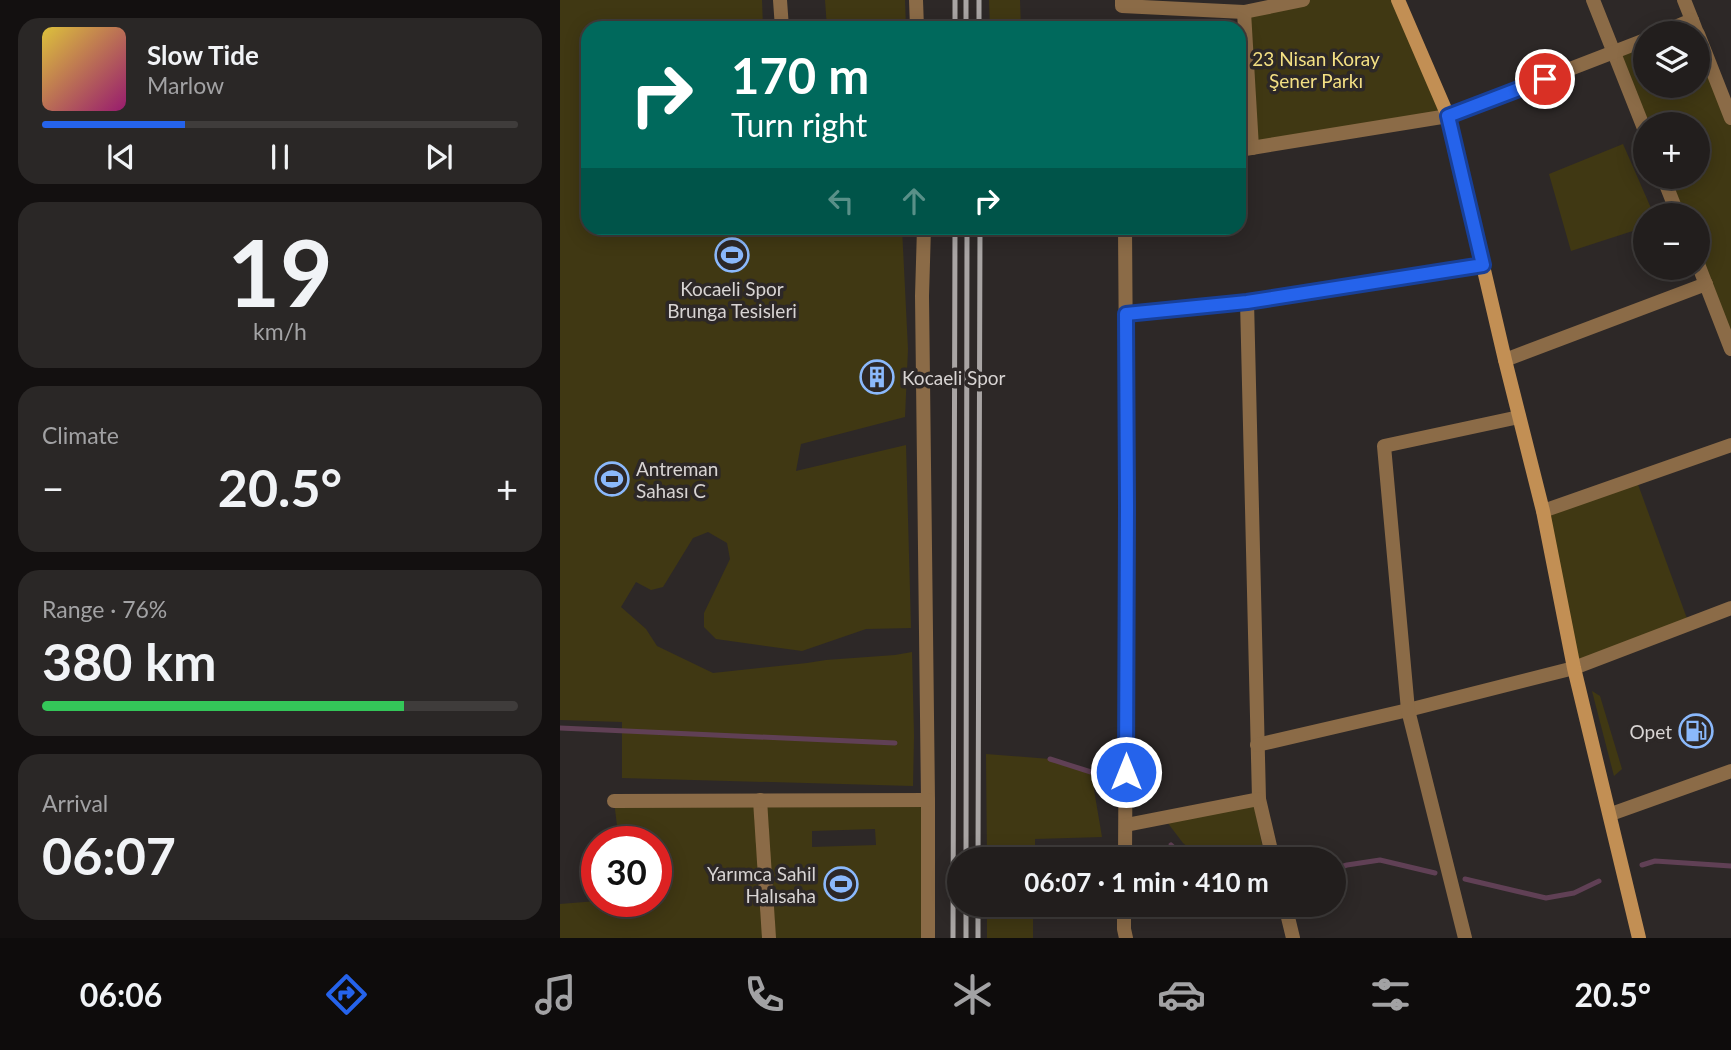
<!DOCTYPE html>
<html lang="en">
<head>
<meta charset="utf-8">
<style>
	body { margin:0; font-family:Lato,sans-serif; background:#2a2726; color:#f1f3f6; height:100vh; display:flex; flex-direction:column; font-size:26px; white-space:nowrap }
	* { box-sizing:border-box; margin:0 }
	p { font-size:23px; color:#a2a2a4 }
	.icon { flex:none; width:38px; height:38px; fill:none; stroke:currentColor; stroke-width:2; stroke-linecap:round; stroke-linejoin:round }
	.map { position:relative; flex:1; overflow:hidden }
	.drawer { display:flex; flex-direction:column; gap:18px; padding:18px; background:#131010; width:560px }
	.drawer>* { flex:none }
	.top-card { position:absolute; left:21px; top:21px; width:665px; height:214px; border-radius:21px; box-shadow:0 4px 18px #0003,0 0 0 2px #3f3c3b; background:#00695c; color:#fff; overflow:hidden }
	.tools { position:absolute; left:1073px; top:21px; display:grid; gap:14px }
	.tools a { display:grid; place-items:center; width:77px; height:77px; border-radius:50%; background:#221e1d; box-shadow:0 4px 18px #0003,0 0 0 2px #3f3c3b; font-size:35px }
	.speed { position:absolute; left:21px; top:826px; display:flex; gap:14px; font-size:35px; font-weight:700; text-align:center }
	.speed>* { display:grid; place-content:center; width:91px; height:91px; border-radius:50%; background:#221e1d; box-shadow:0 4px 18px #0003,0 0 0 2px #3f3c3b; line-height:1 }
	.speed .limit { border:10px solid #d22; background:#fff; color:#111 }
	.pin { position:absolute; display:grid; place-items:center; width:60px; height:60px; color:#fff; margin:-30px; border:4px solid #fff; border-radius:50%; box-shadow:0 2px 7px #0007 }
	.me { position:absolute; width:77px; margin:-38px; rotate:0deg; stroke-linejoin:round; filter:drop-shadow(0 0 5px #0008) }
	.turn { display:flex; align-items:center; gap:24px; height:147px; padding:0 35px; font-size:32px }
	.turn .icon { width:91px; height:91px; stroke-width:2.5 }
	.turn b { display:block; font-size:49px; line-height:60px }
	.lanes { display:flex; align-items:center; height:66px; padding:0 35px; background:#0003; justify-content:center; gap:35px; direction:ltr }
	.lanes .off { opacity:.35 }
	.big { font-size:52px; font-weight:700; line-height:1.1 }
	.drawer .card { flex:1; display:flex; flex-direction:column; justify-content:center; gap:10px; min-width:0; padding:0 24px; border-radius:21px; background:#2a2726 }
	.drawer .dial { align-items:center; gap:0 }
	.dial b { font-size:91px; line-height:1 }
	.song { display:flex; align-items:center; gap:21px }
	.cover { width:84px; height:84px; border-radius:10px; background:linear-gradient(135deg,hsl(50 70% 55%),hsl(320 70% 35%)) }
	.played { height:7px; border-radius:4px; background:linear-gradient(90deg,#2563eb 30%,#3f3c3b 30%) }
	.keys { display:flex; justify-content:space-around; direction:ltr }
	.heat { display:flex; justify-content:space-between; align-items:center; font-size:38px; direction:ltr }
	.charge { height:10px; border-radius:5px; background:linear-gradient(90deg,#34c759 76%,#3f3c3b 0) }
	.trip { position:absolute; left:387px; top:847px; width:399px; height:70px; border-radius:35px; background:#221e1d; box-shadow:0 4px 18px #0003,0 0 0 2px #3f3c3b; font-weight:700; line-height:70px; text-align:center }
	.dock { display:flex; height:112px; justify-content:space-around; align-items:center; background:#0e0c0c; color:#a2a2a4 }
	.dock .icon { width:49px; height:49px }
	.dock .on { color:#2563eb }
	.dock b { font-size:32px; color:#f1f3f6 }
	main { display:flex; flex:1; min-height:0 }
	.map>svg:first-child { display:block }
</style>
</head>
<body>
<main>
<section class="drawer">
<div class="card">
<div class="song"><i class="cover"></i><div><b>Slow Tide</b><p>Marlow</p></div></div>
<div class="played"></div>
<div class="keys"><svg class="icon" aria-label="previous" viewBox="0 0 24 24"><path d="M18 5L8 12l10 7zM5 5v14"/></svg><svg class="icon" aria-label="pause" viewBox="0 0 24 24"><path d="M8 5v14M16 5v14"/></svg><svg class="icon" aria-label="next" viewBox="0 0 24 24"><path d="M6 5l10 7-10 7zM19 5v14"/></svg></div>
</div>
<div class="card dial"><b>19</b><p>km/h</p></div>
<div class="card"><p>Climate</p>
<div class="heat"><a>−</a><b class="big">20.5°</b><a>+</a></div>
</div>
<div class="card"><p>Range · 76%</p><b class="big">380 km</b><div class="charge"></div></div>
<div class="card"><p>Arrival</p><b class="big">06:07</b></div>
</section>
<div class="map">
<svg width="1171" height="938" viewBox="0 0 1171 938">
	<rect width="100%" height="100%" fill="#2d2827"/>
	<g fill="#403813" fill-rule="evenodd">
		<path d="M 0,0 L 202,0 L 203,28 L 28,28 L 28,228 L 342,228 L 348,349 L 345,417 L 241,444 L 236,471 L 346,445 L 351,628 L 306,629 L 242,651 L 156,639 L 144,627 L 144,613 L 170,559 L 167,543 L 148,532 L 133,538 L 103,587 L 91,590 L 76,582 L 61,607 L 86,629 L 97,646 L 153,673 L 247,663 L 266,660 L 335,655 L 352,652 L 354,736 L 353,786 L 62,778 L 62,722 L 0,720 Z"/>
		<path d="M 265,0 L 345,0 L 346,28 L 267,28 Z"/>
		<path d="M 429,0 L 460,0 L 461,28 L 430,28 Z"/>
		<path d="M 743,0 L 838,0 L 888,116 L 692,148 L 684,12 Z"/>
		<path d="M 626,20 L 627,28 L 539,28 L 539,21 Z"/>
		<path d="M 1138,34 L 1171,118 L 1171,349 L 1138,264 L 1138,215 L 1118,215 L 1103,177 L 1138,177 L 1138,124 L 1085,124 L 1054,53 L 1085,40 L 1085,86 L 1138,86 Z"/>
		<path d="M 1063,144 L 1094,215 L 1085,215 L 1085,227 L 1011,251 L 989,174 Z"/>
		<path d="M 1076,479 L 1129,624 L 1014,668 L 983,511 Z"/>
		<path d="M 1032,691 L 1040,696 L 1062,769 L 1054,776 Z"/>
		<path d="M 426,754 L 490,759 L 531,772 L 542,837 L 475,839 L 475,859 L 427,859 Z"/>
		<path d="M 368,800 L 368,938 L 0,938 L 0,904 L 37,901 L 96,901 L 96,842 L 59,842 L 54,801 ZM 315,829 L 316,845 L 252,847 L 252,831 Z"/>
		<path d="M 694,805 L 705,859 L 642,859 L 623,843 L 607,822 Z"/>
		<path d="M 427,905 L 470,905 L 473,913 L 473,938 L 427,938 Z"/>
	</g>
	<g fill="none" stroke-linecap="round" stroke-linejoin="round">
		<g stroke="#604055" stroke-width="5">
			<path d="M 0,728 L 335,743"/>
			<path d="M 490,759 L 531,772"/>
			<path d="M 611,845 L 625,859"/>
			<path d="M 1082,865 L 1095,861 L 1171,866"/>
			<path d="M 774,869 L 787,865 L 820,860 L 875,873"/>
			<path d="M 905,879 L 986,898 L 1014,893 L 1039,881"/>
		</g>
		<g stroke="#8b6b47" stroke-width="14">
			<path d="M 220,0 L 222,28"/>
			<path d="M 356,0 L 357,28"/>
			<path d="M 562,0 L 562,6 L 684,12 L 743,0"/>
			<path d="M 1033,0 L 1085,131"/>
			<path d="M 1124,0 L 1132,20"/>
			<path d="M 684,12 L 692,148"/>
			<path d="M 1101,33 L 1132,20 L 1137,33"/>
			<path d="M 1138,34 L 1171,118"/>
			<path d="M 679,150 L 888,116 L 1085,40"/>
			<path d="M 1103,177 L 1118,215"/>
			<path d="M 364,228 L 362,296 L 368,800 L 368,938"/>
			<path d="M 565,228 L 567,507 L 565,859"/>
			<path d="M 1138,264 L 1171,349"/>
			<path d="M 687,301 L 699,799 L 713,859"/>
			<path d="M 566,314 L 687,301 L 923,266"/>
			<path d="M 945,360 L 1146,284"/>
			<path d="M 983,511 L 1171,445"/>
			<path d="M 697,745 L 848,710 L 1014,668 L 1171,608"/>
			<path d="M 200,800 L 209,938"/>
			<path d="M 54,801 L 368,800"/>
			<path d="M 1051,814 L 1171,771"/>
			<path d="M 566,825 L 699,799"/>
			<path d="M 564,905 L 564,929 L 566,938"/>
			<path d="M 725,905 L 733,938"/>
			<path d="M 905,938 L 848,710 L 824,446 L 959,417"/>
		</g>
		<path stroke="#c28f54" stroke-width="14" d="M 838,0 L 888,116 L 945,360 L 983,511 L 1014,668 L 1079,938"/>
		<g stroke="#a9a5a4" stroke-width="5">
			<path d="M 395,0 L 395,28"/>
			<path d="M 406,0 L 406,28"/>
			<path d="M 419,0 L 419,28"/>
			<path d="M 406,859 L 407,228"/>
			<path d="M 418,859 L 420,228"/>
			<path d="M 393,938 L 395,228"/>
			<path d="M 406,938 L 406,905"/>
			<path d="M 418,938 L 418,905"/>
		</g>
	</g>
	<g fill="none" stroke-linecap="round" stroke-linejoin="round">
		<defs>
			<path id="route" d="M 566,772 L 567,507 L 566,314 L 687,302 L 923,265 L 888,116 L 985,79"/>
		</defs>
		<use href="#route" stroke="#184099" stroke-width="18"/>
		<use href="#route" stroke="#2563eb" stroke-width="12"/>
	</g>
	<defs>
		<symbol id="stadium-ring" viewBox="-11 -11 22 22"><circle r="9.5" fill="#2d2827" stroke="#8bb9fc" stroke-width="1.5"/><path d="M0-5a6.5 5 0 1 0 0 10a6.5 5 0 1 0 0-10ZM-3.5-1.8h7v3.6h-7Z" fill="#8bb9fc"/></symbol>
		<symbol id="building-ring" viewBox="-11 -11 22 22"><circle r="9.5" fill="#2d2827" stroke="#8bb9fc" stroke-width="1.5"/><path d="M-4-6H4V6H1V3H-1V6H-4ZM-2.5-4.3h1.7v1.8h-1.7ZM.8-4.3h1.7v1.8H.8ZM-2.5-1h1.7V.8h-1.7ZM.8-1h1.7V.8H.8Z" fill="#8bb9fc"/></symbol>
		<symbol id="fuel-ring" viewBox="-11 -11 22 22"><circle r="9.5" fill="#2d2827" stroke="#8bb9fc" stroke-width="1.5"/><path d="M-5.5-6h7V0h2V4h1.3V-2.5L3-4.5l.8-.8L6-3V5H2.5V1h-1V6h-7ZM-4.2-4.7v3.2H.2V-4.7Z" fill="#8bb9fc"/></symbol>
	</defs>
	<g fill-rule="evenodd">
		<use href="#stadium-ring" x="153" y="236" width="38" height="38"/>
		<use href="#building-ring" x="298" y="358" width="38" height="38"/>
		<use href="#stadium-ring" x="33" y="460" width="38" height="38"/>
		<use href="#fuel-ring" x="1117" y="712" width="38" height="38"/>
		<use href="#stadium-ring" x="262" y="865" width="38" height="38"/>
	</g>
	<g text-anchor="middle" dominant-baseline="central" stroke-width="7" stroke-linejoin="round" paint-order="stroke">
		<g font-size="19" fill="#f3df83" stroke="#2d2827">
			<text x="756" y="58">23 Nisan Koray<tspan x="756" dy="22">Şener Parkı</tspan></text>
		</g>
		<g font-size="19" fill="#d8d4d3" stroke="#2d2827" text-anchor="start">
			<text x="172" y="288" text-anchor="middle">Kocaeli Spor<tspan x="172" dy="22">Brunga Tesisleri</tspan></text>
			<text x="342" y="377">Kocaeli Spor</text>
			<text x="76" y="468">Antreman<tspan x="76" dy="22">Sahası C</tspan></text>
			<text x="1112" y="731" text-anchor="end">Opet</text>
			<text x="256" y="873" text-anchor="end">Yarımca Sahil<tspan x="256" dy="22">Halısaha</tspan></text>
		</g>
	</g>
</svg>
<div class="tools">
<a><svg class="icon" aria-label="layers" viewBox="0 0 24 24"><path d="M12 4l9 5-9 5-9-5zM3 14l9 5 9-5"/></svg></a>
<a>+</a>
<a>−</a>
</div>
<div class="speed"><div class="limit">30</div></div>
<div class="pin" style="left:985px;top:79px;background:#d93025"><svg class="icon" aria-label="arrive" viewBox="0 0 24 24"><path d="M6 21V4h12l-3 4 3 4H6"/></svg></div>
<svg class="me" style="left:566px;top:772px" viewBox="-20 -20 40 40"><circle r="17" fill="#2563eb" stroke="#fff" stroke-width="3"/><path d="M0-11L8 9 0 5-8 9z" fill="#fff"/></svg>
<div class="trip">06:07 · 1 min · 410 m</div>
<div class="top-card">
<div class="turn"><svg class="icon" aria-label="right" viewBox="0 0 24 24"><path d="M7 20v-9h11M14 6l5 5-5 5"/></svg><div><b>170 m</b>Turn right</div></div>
<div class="lanes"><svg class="icon off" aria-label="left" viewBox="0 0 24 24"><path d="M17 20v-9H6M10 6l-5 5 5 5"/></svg><svg class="icon off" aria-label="ahead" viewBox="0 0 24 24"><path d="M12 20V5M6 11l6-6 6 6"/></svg><svg class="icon" aria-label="right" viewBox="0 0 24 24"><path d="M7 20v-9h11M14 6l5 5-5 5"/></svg></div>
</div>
</div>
</main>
<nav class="dock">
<b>06:06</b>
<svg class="icon on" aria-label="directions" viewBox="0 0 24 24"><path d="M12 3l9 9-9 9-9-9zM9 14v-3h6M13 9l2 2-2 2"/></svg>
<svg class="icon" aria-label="music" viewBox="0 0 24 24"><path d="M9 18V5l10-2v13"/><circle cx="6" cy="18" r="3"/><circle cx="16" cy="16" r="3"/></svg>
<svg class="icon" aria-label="phone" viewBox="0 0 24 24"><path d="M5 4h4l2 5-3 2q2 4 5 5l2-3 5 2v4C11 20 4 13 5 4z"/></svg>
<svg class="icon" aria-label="climate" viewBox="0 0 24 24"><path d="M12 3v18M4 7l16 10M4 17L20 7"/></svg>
<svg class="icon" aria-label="car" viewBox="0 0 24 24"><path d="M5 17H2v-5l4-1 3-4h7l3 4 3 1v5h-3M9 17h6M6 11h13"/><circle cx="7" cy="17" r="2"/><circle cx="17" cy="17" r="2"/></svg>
<svg class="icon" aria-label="filters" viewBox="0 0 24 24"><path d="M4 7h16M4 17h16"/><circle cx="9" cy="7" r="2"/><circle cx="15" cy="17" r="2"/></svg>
<b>20.5°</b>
</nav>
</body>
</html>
